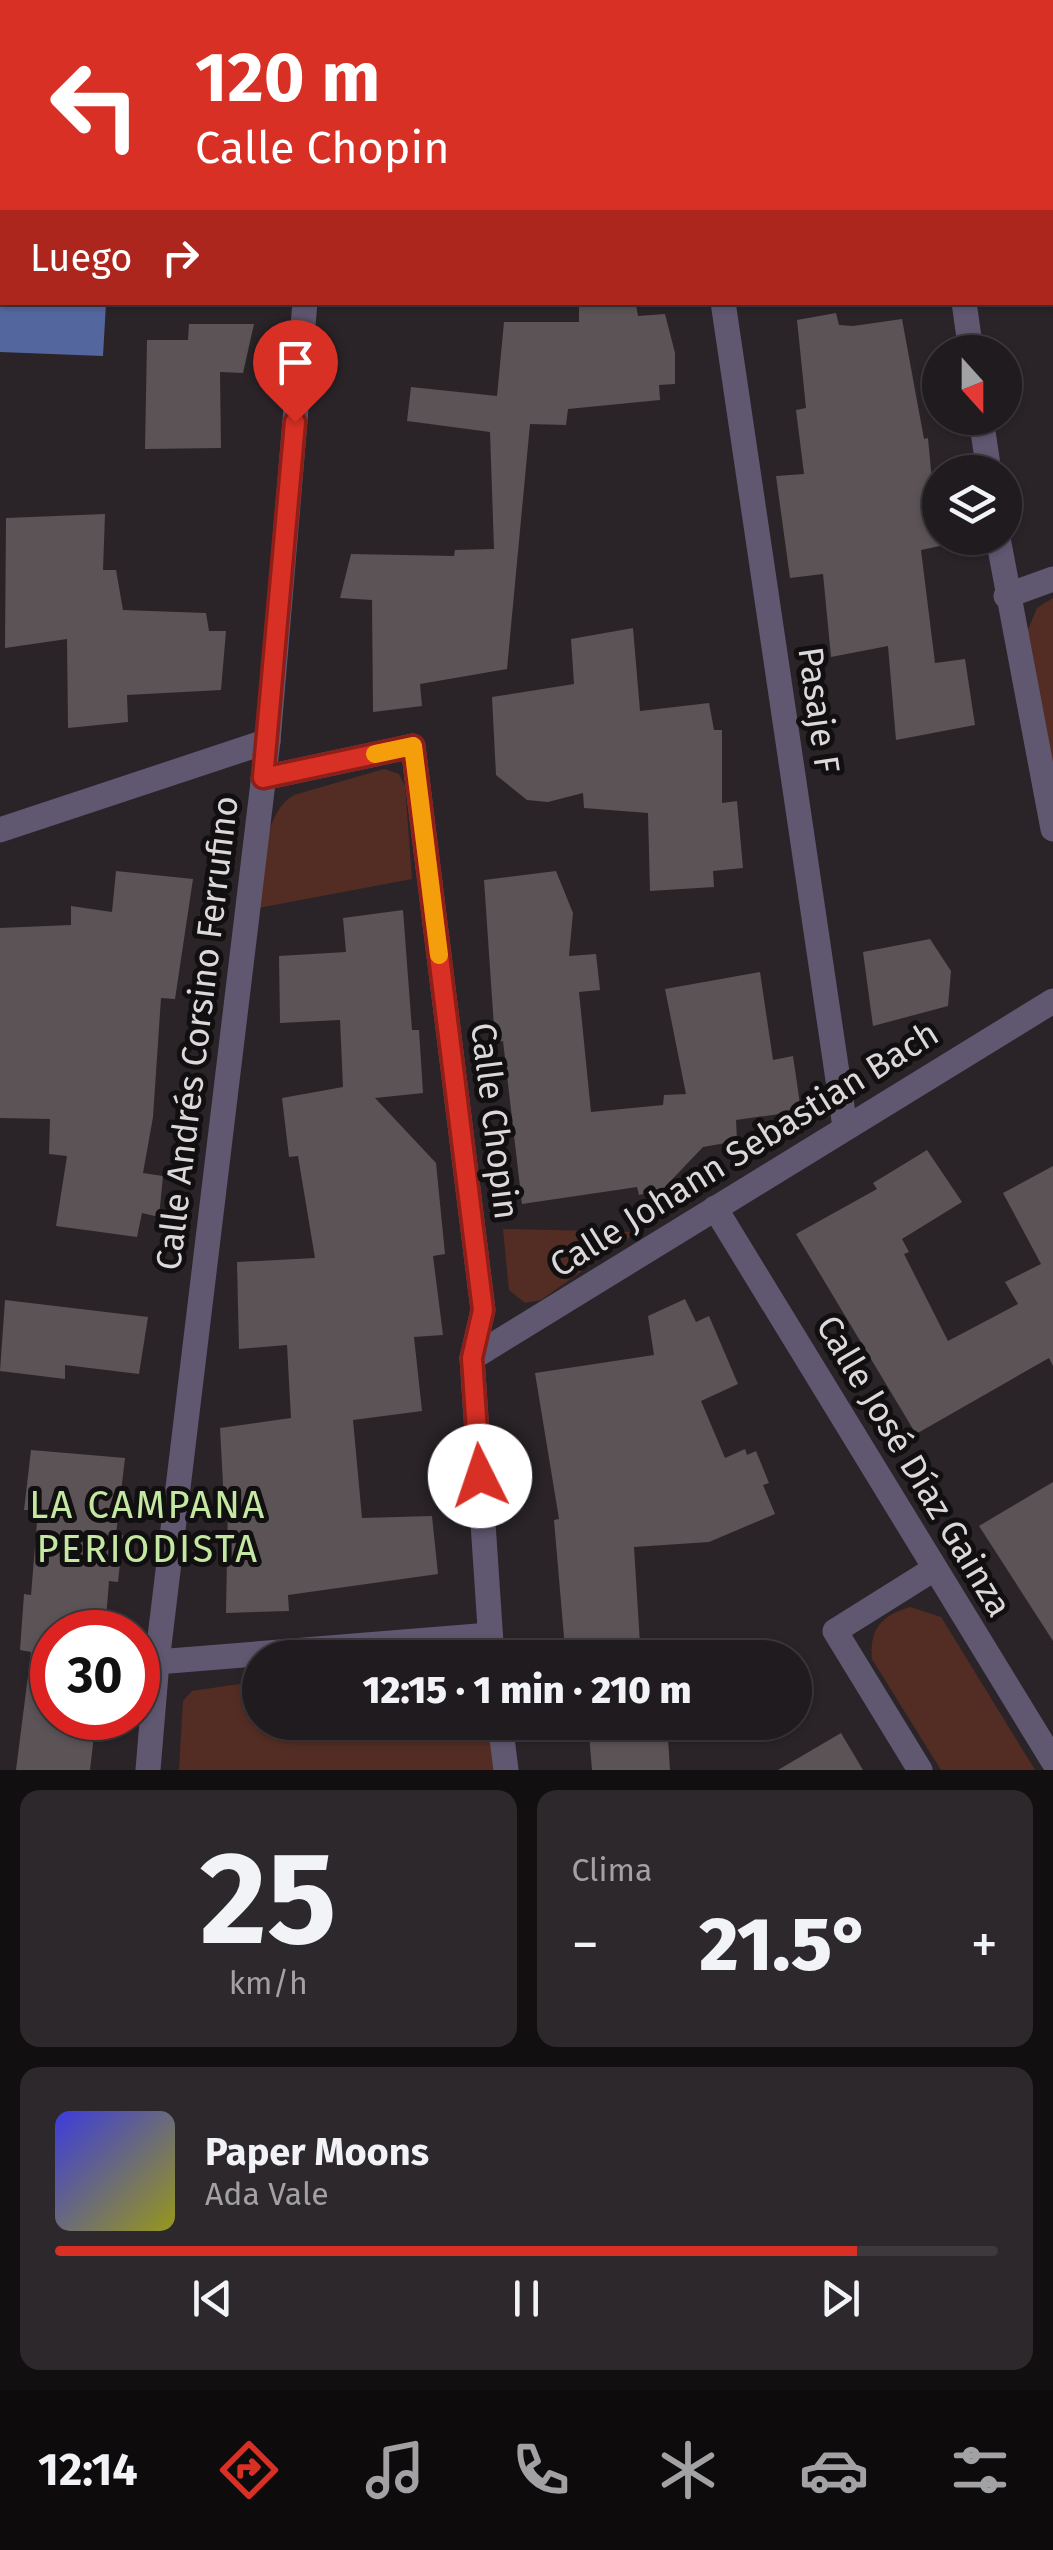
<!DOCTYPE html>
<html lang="es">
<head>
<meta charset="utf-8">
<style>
	body { margin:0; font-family:"Fira Sans",sans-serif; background:#2d282c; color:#f1f3f6; height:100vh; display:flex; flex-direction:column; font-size:38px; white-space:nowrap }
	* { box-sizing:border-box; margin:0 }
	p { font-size:32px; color:#a2a1a4 }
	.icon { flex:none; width:55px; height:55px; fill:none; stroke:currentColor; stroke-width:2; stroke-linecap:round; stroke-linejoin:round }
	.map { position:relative; height:1770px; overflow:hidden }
	.side { display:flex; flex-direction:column; gap:20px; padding:20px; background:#120f11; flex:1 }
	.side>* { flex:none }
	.top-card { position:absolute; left:0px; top:0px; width:1055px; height:305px; box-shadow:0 2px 8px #0004,0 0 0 2px #3d393d; background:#d93025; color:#fff; overflow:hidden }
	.needle { width:65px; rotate:159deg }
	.fabs { position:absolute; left:922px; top:335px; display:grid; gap:20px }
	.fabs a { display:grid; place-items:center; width:100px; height:100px; border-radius:50%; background:#201b1f; box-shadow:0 2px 8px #0004,0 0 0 2px #3d393d; font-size:50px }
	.speed { position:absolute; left:30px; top:1610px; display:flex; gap:20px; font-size:50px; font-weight:700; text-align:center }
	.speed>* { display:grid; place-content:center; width:130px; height:130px; border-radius:50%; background:#201b1f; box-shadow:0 2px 8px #0004,0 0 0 2px #3d393d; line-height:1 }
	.speed .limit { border:15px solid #d22; background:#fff; color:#111 }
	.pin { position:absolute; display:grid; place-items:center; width:85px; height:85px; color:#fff; margin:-102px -42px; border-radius:50% 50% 50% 0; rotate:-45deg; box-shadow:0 0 10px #0007 }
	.pin .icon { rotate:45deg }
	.me { position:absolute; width:110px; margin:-55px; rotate:356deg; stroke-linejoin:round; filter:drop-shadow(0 0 8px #0008) }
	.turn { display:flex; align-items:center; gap:35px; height:210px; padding:0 30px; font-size:45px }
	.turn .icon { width:130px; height:130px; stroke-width:2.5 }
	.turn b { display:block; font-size:70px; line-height:85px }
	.then { display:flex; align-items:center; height:95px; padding:0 30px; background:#0003; gap:20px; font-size:38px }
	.big { font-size:75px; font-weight:800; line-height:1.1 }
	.side .widget { flex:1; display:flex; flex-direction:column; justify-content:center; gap:15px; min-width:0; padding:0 35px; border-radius:20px; background:#2d282c }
	.side .dial { align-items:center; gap:0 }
	.dial b { font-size:130px; line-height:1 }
	.song { display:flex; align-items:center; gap:30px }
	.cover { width:120px; height:120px; border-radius:15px; background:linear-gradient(135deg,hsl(240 70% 55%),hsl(60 70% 35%)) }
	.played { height:10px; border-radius:5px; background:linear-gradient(90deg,#d93025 85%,#3d393d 85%) }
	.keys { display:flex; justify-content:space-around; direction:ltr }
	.heat { display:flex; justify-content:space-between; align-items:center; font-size:55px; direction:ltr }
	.side .tiles { flex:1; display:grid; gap:20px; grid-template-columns:1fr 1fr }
	.widget:last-child { grid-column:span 2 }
	.trip { position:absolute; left:242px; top:1640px; width:570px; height:100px; border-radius:50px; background:#201b1f; box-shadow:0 2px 8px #0004,0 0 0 2px #3d393d; font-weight:800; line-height:100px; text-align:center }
	.tab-bar { display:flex; height:160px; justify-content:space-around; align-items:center; background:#0d0b0c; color:#a2a1a4 }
	.tab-bar .icon { width:70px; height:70px }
	.tab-bar .on { color:#d93025 }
	.tab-bar b { font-size:45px; color:#f1f3f6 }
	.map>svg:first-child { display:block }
</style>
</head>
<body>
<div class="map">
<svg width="1053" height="1770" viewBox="0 0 1053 1770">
	<rect width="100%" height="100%" fill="#2a2429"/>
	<g fill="#532d23">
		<path d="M 1053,598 L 1053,789 L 1027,632 L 1037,608 Z"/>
		<path d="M 384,769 L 399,774 L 405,786 L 412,879 L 258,908 C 264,873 261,814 294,795 Z"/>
		<path d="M 503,1229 L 636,1232 L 637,1232 L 541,1300 L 525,1303 L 509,1290 Z"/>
		<path d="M 910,1607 L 941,1617 L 1035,1770 L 941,1770 L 872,1659 C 869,1629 882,1615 910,1607 Z"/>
		<path d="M 260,1681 L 260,1722 L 491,1723 L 496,1770 L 179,1770 L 183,1701 L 192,1691 Z"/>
	</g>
	<path fill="#53679e" d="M 0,284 L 2,302 L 106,303 L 103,356 L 0,352 Z"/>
	<g fill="#5b5355">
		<path d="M 636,305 L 638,316 L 665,314 L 675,353 L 675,384 L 659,385 L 660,400 L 568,409 L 566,425 L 530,424 L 507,669 L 420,684 L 422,706 L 373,712 L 372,600 L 340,598 L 351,554 L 454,556 L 455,550 L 494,549 L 490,432 L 407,421 L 411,387 L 497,396 L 504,322 L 579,322 L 579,307 Z"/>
		<path d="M 836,313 L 839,325 L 853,326 L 902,319 L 924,439 L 928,438 L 932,481 L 940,479 L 940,546 L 921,550 L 935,663 L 965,659 L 975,725 L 896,740 L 888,646 L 831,657 L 823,574 L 790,578 L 776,476 L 804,474 L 796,410 L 806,408 L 797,320 Z"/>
		<path d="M 189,324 L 254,324 L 243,373 L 220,372 L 221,448 L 145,449 L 147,340 L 188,340 Z"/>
		<path d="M 105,514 L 103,570 L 116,570 L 123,610 L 206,613 L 209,631 L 226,631 L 221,690 L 127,695 L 128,722 L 68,728 L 67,639 L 5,648 L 6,518 Z"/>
		<path d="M 633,628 L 640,711 L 709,703 L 714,730 L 722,730 L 722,803 L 737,801 L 743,868 L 713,871 L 714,887 L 650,891 L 648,813 L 584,808 L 583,793 L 548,802 L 527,800 L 496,775 L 492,697 L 574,684 L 571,639 Z"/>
		<path d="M 116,871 L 193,879 L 175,999 L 161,998 L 153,1117 L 143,1173 L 163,1176 L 159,1217 L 142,1213 L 137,1237 L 56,1226 L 67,1156 L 49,1154 L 50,1119 L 0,1118 L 0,928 L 71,925 L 71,906 L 112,912 Z"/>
		<path d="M 556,871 L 573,913 L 569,956 L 596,954 L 600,990 L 579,992 L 591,1112 L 663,1105 L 664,1095 L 686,1094 L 665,989 L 760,972 L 773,1060 L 793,1056 L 801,1111 L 736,1120 L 737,1141 L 703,1147 L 662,1190 L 639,1195 L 637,1187 L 522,1204 L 503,1041 L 495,1042 L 484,880 Z"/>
		<path d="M 403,910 L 412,1030 L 419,1030 L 423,1093 L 375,1098 L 436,1163 L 445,1254 L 433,1256 L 443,1335 L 414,1337 L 422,1411 L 353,1420 L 362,1518 L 432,1516 L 438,1574 L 288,1595 L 289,1611 L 226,1613 L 228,1503 L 224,1503 L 220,1428 L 291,1418 L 287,1345 L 239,1349 L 237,1262 L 315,1258 L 298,1156 L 289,1157 L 282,1098 L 343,1087 L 340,1020 L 280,1023 L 279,956 L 346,952 L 343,918 Z"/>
		<path d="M 930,939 L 951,971 L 948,1006 L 873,1026 L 863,952 Z"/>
		<path d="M 927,1150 L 962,1202 L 902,1239 L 909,1252 L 904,1254 L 948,1341 L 1018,1304 L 1005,1282 L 1041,1264 L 1003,1193 L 1053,1166 L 1053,1366 L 1049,1358 L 916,1434 L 796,1234 L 877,1189 L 873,1183 Z"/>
		<path d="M 685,1299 L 696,1322 L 709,1316 L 738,1384 L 701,1401 L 725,1458 L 745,1449 L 747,1455 L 756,1451 L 769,1483 L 763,1485 L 775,1514 L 709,1542 L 634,1547 L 640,1644 L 565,1649 L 554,1520 L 559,1519 L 535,1373 L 654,1355 L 648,1316 Z"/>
		<path d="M 5,1300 L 148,1317 L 139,1374 L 65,1365 L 65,1379 L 0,1371 Z"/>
		<path d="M 31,1450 L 125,1458 L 116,1534 L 123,1535 L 118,1582 L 109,1581 L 105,1632 L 52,1632 L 52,1718 L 96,1718 L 90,1770 L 16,1770 L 31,1652 L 20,1650 L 24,1594 L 31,1595 L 38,1510 L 24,1510 Z"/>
		<path d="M 1053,1482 L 1053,1641 L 979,1526 Z"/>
		<path d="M 588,1722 L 667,1722 L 670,1770 L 592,1770 Z"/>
		<path d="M 841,1733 L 863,1770 L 778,1770 Z"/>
	</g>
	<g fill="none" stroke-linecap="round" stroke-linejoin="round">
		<g stroke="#605871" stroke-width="25">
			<path d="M 921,0 L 921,2"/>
			<path d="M 331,2 L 331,0"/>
			<path d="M 723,302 L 845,1127"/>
			<path d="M 964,302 L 971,352"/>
			<path d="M 981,418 L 989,472"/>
			<path d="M 998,538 L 1053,829"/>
			<path d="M 1006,596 L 1053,579"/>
			<path d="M 263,778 L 413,746 L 483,1310 L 472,1358 L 492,1658"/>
			<path d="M 0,830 L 268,741"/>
			<path d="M 715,1208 L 1053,1761"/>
			<path d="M 472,1358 L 1053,1001"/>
			<path d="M 157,1662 L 490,1635"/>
			<path d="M 500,1722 L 506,1770"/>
			<path d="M 148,1770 L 157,1662 L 268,741 L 305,302"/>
			<path d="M 920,1770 L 835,1631 L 934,1569"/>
		</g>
	</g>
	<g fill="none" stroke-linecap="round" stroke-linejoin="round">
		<defs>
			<path id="route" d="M 295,422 L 263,778 L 413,746 L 483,1310 L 472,1358 L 480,1476"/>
		</defs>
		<use href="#route" stroke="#8d1f18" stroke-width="25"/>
		<use href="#route" stroke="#d93025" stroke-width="18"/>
		<path stroke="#f59e0b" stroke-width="18" d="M 375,754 L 413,746 L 439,955"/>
	</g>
	<g text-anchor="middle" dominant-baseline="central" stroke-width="10" stroke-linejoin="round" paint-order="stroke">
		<g font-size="35" fill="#dbd7da" stroke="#110f10">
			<text transform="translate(819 710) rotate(82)">Pasaje F</text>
			<text transform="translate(197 1033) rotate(-83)">Calle Andrés Corsino Ferrufino</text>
			<text transform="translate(495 1121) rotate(83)">Calle Chopin</text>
			<text transform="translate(744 1149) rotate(-32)">Calle Johann Sebastian Bach</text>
			<text transform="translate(914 1466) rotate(59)">Calle José Díaz Gainza</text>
		</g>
		<g font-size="38" letter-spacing="2.5" fill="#c4e8a2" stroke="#110f10">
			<text x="148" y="1505">LA CAMPANA<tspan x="148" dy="44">PERIODISTA</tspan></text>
		</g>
	</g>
</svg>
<div class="fabs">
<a><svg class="needle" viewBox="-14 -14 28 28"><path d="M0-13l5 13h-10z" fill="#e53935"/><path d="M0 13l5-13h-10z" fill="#a2a1a4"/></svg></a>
<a><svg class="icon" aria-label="layers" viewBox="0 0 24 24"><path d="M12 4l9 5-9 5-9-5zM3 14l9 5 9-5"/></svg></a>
</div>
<div class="speed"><div class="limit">30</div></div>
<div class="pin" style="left:295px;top:422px;background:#d93025"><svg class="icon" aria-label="arrive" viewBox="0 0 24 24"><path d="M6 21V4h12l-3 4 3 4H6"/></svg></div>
<svg class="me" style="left:480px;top:1476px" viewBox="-20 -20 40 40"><circle r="19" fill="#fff"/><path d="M0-13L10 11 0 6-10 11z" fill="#d93025"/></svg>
<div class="trip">12:15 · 1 min · 210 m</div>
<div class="top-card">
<div class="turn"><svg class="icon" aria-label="left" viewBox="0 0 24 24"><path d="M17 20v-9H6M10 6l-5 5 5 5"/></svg><div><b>120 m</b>Calle Chopin</div></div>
<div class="then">Luego<svg class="icon" aria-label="right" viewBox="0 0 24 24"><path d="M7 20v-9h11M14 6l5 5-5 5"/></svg></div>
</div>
</div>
<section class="side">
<div class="tiles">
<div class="widget dial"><b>25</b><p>km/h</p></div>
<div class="widget"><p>Clima</p>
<div class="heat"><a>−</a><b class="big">21.5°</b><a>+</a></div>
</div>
<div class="widget">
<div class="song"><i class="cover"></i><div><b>Paper Moons</b><p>Ada Vale</p></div></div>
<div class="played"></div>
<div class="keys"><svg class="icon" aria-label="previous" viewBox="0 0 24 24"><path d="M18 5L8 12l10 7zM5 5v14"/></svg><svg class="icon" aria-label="pause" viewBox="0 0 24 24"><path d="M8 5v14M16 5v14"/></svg><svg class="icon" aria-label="next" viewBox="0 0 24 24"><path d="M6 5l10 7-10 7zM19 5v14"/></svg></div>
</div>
</div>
</section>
<nav class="tab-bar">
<b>12:14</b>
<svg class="icon on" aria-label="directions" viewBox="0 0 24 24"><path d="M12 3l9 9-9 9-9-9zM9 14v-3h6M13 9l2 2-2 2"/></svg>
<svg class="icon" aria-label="music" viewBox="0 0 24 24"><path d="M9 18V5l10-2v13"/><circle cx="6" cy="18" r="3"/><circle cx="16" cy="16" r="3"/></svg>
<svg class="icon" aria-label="phone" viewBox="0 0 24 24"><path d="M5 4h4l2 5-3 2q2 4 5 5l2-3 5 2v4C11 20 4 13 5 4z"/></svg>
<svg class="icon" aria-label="climate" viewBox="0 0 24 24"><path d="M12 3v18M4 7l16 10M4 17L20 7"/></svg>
<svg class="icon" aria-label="car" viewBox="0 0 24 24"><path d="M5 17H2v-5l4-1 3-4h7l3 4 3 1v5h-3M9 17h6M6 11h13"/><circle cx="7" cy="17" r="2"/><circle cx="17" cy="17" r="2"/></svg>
<svg class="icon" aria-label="filters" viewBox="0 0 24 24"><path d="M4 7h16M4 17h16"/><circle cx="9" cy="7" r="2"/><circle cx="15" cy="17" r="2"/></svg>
</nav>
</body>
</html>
